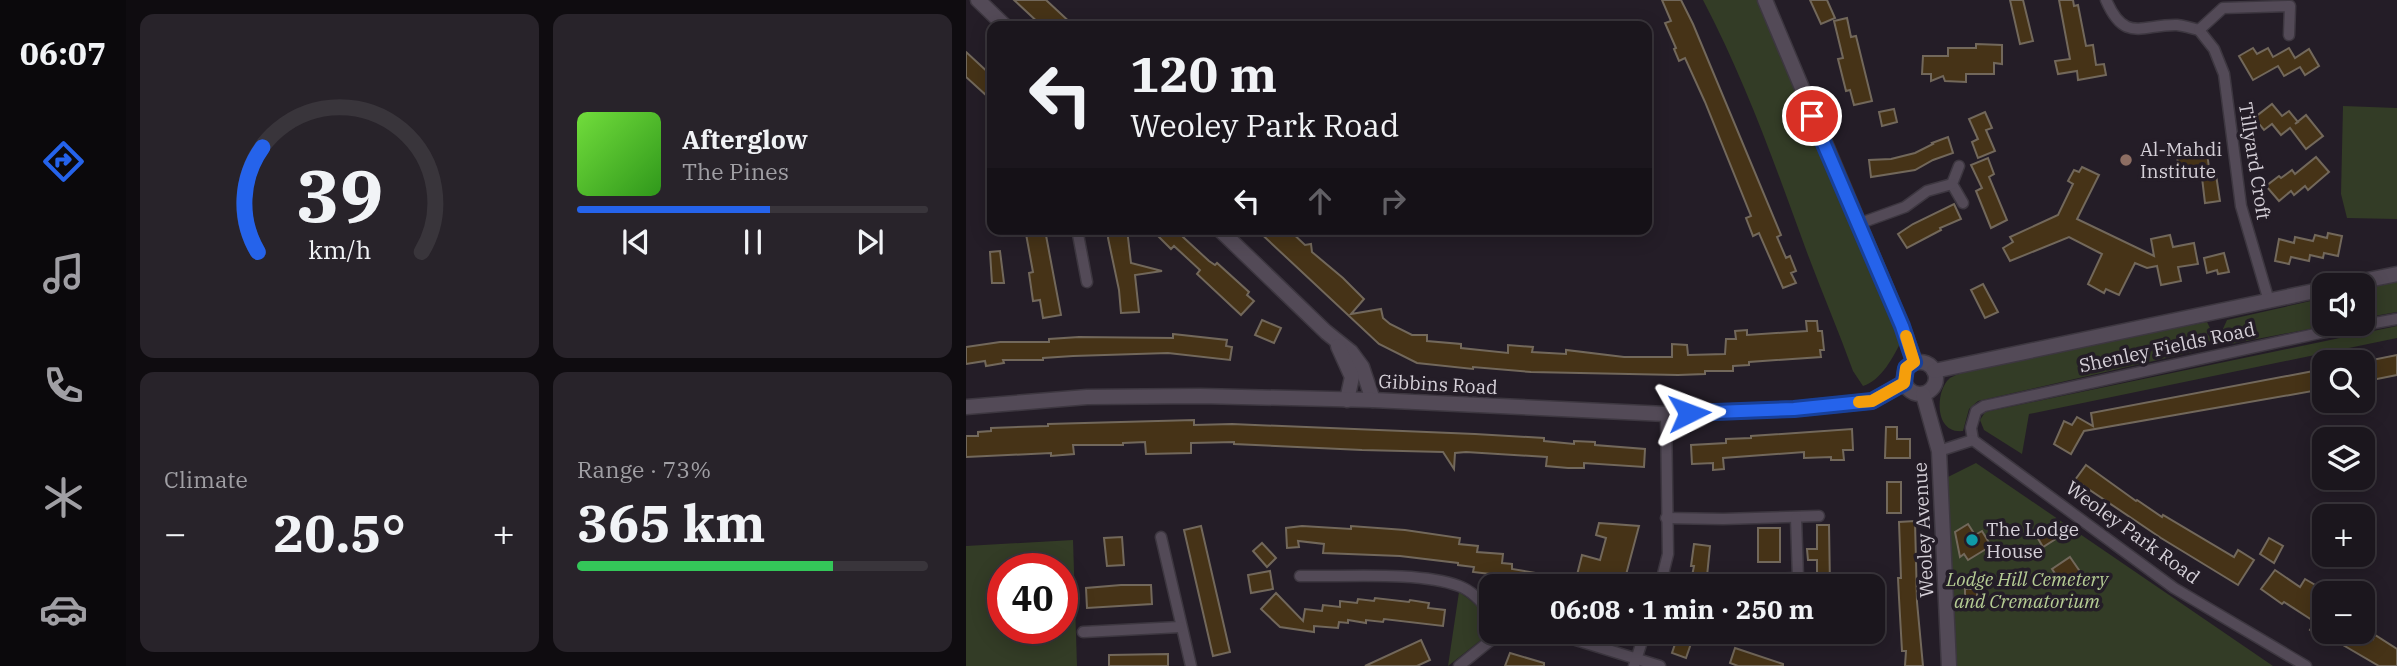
<!DOCTYPE html>
<html lang="en">
<head>
<meta charset="utf-8">
<style>
	body { margin:0; font-family:"IBM Plex Serif",serif; background:#28232a; color:#f1f3f6; height:100vh; display:flex; flex-direction:column; font-size:26px; white-space:nowrap }
	* { box-sizing:border-box; margin:0 }
	p { font-size:23px; color:#a09fa4 }
	.icon { flex:none; width:38px; height:38px; fill:none; stroke:currentColor; stroke-width:2; stroke-linecap:round; stroke-linejoin:round }
	.map { position:relative; flex:1; overflow:hidden }
	.details { display:flex; flex-direction:column; gap:14px; padding:14px; background:#0f0c10; width:840px }
	.details>* { flex:none }
	.banner { position:absolute; left:21px; top:21px; width:665px; height:214px; border-radius:14px; box-shadow:0 4px 18px #0003,0 0 0 2px #39353b; background:#1b161d; color:#f1f3f6; overflow:hidden }
	.fabs { position:absolute; left:1346px; top:273px; display:grid; gap:14px }
	.fabs a { display:grid; place-items:center; width:63px; height:63px; border-radius:14px; background:#1b161d; box-shadow:0 4px 18px #0003,0 0 0 2px #39353b; font-size:35px }
	.speed { position:absolute; left:21px; top:553px; display:flex; gap:14px; font-size:35px; font-weight:700; text-align:center }
	.speed>* { display:grid; place-content:center; width:91px; height:91px; border-radius:50%; background:#1b161d; box-shadow:0 4px 18px #0003,0 0 0 2px #39353b; line-height:1 }
	.speed .limit { border:10px solid #d22; background:#fff; color:#111 }
	.pin { position:absolute; display:grid; place-items:center; width:60px; height:60px; color:#fff; margin:-30px; border:4px solid #fff; border-radius:50%; box-shadow:0 2px 7px #0007 }
	.me { position:absolute; width:77px; margin:-38px; rotate:87deg; stroke-linejoin:round; filter:drop-shadow(0 0 5px #0008) }
	.turn { display:flex; align-items:center; gap:24px; height:147px; padding:0 28px; font-size:32px }
	.turn .icon { width:91px; height:91px; stroke-width:2.5 }
	.turn b { display:block; font-size:49px; line-height:60px }
	.lanes { display:flex; align-items:center; height:66px; padding:0 28px; background:#0003; justify-content:center; gap:35px; direction:ltr }
	.lanes .off { opacity:.35 }
	.big { font-size:52px; font-weight:700; line-height:1.1 }
	.details .widget { flex:1; display:flex; flex-direction:column; justify-content:center; gap:10px; min-width:0; padding:0 24px; border-radius:14px; background:#28232a }
	.details .dial { align-items:center; gap:0 }
	.dial svg { height:182px; overflow:visible; fill:none; stroke:#39353b; stroke-width:7; stroke-linecap:round; text-anchor:middle }
	.dial text { fill:#f1f3f6; stroke:none }
	.song { display:flex; align-items:center; gap:21px }
	.cover { width:84px; height:84px; border-radius:10px; background:linear-gradient(135deg,hsl(100 70% 55%),hsl(110 70% 35%)) }
	.played { height:7px; border-radius:4px; background:linear-gradient(90deg,#2563eb 55%,#39353b 55%) }
	.keys { display:flex; justify-content:space-around; direction:ltr }
	.heat { display:flex; justify-content:space-between; align-items:center; font-size:38px; direction:ltr }
	.charge { height:10px; border-radius:5px; background:linear-gradient(90deg,#34c759 73%,#39353b 0) }
	.details .tiles { flex:1; display:grid; gap:14px; grid-template-columns:repeat(2,1fr) }
	.trip { position:absolute; left:513px; top:574px; width:406px; height:70px; border-radius:14px; background:#1b161d; box-shadow:0 4px 18px #0003,0 0 0 2px #39353b; font-weight:700; line-height:70px; text-align:center }
	main { display:flex; flex:1; min-height:0 }
	.tab-bar { display:flex; flex-direction:column; width:126px; justify-content:space-around; align-items:center; background:#0b090c; color:#a09fa4 }
	.tab-bar .icon { width:49px; height:49px }
	.tab-bar .active { color:#2563eb }
	.tab-bar b { font-size:32px; color:#f1f3f6 }
	.map>svg:first-child { display:block }
</style>
</head>
<body>
<main>
<nav class="tab-bar">
<b>06:07</b>
<svg class="icon active" aria-label="directions" viewBox="0 0 24 24"><path d="M12 3l9 9-9 9-9-9zM9 14v-3h6M13 9l2 2-2 2"/></svg>
<svg class="icon" aria-label="music" viewBox="0 0 24 24"><path d="M9 18V5l10-2v13"/><circle cx="6" cy="18" r="3"/><circle cx="16" cy="16" r="3"/></svg>
<svg class="icon" aria-label="phone" viewBox="0 0 24 24"><path d="M5 4h4l2 5-3 2q2 4 5 5l2-3 5 2v4C11 20 4 13 5 4z"/></svg>
<svg class="icon" aria-label="climate" viewBox="0 0 24 24"><path d="M12 3v18M4 7l16 10M4 17L20 7"/></svg>
<svg class="icon" aria-label="car" viewBox="0 0 24 24"><path d="M5 17H2v-5l4-1 3-4h7l3 4 3 1v5h-3M9 17h6M6 11h13"/><circle cx="7" cy="17" r="2"/><circle cx="17" cy="17" r="2"/></svg>
</nav>
<section class="details">
<div class="tiles">
<div class="widget dial"><svg viewBox="0 0 100 80">
<path d="M14 69A42 42 0 1 1 86 69"/>
<path d="M14 69A42 42 0 0 1 16 23" stroke="#2563eb"/>
<text x="50" y="56" font-size="32" font-weight="700">39</text>
<text x="50" y="72" font-size="11">km/h</text>
</svg></div>
<div class="widget">
<div class="song"><i class="cover"></i><div><b>Afterglow</b><p>The Pines</p></div></div>
<div class="played"></div>
<div class="keys"><svg class="icon" aria-label="previous" viewBox="0 0 24 24"><path d="M18 5L8 12l10 7zM5 5v14"/></svg><svg class="icon" aria-label="pause" viewBox="0 0 24 24"><path d="M8 5v14M16 5v14"/></svg><svg class="icon" aria-label="next" viewBox="0 0 24 24"><path d="M6 5l10 7-10 7zM19 5v14"/></svg></div>
</div>
<div class="widget"><p>Climate</p>
<div class="heat"><a>−</a><b class="big">20.5°</b><a>+</a></div>
</div>
<div class="widget"><p>Range · 73%</p><b class="big">365 km</b><div class="charge"></div></div>
</div>
</section>
<div class="map">
<svg width="1431" height="666" viewBox="0 0 1431 666">
	<rect width="100%" height="100%" fill="#241d27"/>
	<g fill="#333c26" fill-rule="evenodd">
		<path d="M 737,0 L 792,0 L 936,340 C 927,357 916,380 897,386 L 887,371 C 872,329 854,288 839,247 C 808,162 779,80 737,0 Z"/>
		<path d="M 1377,106 L 1431,108 L 1431,219 L 1381,218 L 1375,194 Z"/>
		<path d="M 1431,282 L 1431,312 L 1397,318 L 1397,289 Z"/>
		<path d="M 1358,298 L 1358,324 L 1369,324 L 1265,344 L 1259,341 L 1256,331 L 1261,320 Z"/>
		<path d="M 1241,322 L 1247,334 L 1240,349 L 1012,401 L 1003,409 L 997,431 C 967,434 970,390 983,379 C 983,378 992,374 993,374 L 1093,350 Z"/>
		<path d="M 1431,326 L 1431,338 L 1063,414 L 1056,454 L 1018,430 L 1014,420 L 1019,412 Z"/>
		<path d="M 1010,463 L 1307,666 L 990,666 L 978,479 Z"/>
		<path d="M 107,540 L 111,666 L 0,666 L 0,546 ZM 37,569 L 96,569 L 96,628 L 37,628 Z"/>
		<path d="M 493,592 C 507,602 524,614 525,632 L 482,666 Z"/>
	</g>
	<g fill="#463317" stroke="#72685b" stroke-width="2">
		<path d="M 48,0 L 80,0 L 108,26 L 76,26 Z"/>
		<path d="M 696,0 L 715,0 L 727,24 L 815,235 L 811,237 L 820,258 L 824,256 L 830,271 L 825,273 L 830,283 L 817,288 L 793,233 L 787,236 L 780,218 L 785,216 L 739,102 L 719,58 L 713,61 L 708,49 L 710,48 L 699,23 L 705,21 Z"/>
		<path d="M 844,0 L 861,0 L 869,18 L 855,24 Z"/>
		<path d="M 1044,0 L 1057,0 L 1067,41 L 1054,44 Z"/>
		<path d="M 1093,0 L 1107,0 L 1108,6 L 1112,5 L 1120,46 L 1127,45 L 1130,65 L 1138,64 L 1140,75 L 1112,80 L 1111,71 L 1092,74 L 1089,61 L 1104,59 Z"/>
		<path d="M 881,18 L 885,37 L 890,36 L 906,101 L 888,105 L 884,90 L 880,91 L 872,59 L 877,58 L 868,21 Z"/>
		<path d="M 1010,44 L 1036,45 L 1036,64 L 1028,63 L 1028,74 L 1000,74 L 1000,82 L 979,81 L 977,76 L 965,81 L 965,74 L 956,74 L 957,56 L 982,56 L 982,48 L 1010,48 Z"/>
		<path d="M 1287,48 L 1291,54 L 1302,48 L 1307,57 L 1323,48 L 1329,58 L 1343,49 L 1353,66 L 1339,75 L 1334,67 L 1318,76 L 1312,66 L 1287,80 L 1273,56 Z"/>
		<path d="M 0,52 L 26,76 L 26,91 L 21,96 L 0,77 Z"/>
		<path d="M 1306,104 L 1316,116 L 1323,111 L 1332,122 L 1329,124 L 1340,115 L 1357,136 L 1340,149 L 1324,128 L 1315,135 L 1306,124 L 1298,130 L 1288,118 Z"/>
		<path d="M 928,109 L 931,122 L 916,126 L 913,112 Z"/>
		<path d="M 1019,112 L 1026,128 L 1020,130 L 1029,151 L 1012,158 L 1006,142 L 1012,139 L 1003,119 Z"/>
		<path d="M 982,137 L 987,153 L 967,160 L 949,170 L 905,177 L 903,160 L 925,159 L 949,153 L 967,144 L 966,143 Z"/>
		<path d="M 1241,152 L 1243,168 L 1213,172 L 1211,156 Z"/>
		<path d="M 1350,157 L 1363,172 L 1342,190 L 1339,186 L 1328,195 L 1325,191 L 1313,201 L 1300,186 L 1313,176 L 1315,178 L 1326,170 L 1329,174 Z"/>
		<path d="M 1022,158 L 1028,174 L 1023,177 L 1041,220 L 1025,228 L 1010,191 L 1016,188 L 1005,165 Z"/>
		<path d="M 1116,167 L 1133,175 L 1111,219 L 1188,256 L 1185,239 L 1204,235 L 1207,247 L 1228,243 L 1232,264 L 1212,267 L 1215,281 L 1195,285 L 1191,266 L 1181,268 L 1169,263 L 1153,295 L 1140,289 L 1138,293 L 1122,284 L 1136,254 L 1103,237 L 1044,261 L 1037,248 L 1047,242 L 1044,237 L 1092,215 L 1107,184 L 1102,181 L 1108,170 L 1113,172 Z"/>
		<path d="M 1249,168 L 1254,201 L 1239,203 L 1235,169 Z"/>
		<path d="M 988,204 L 995,219 L 974,228 L 975,230 L 941,248 L 932,234 L 947,224 Z"/>
		<path d="M 161,229 L 165,263 L 196,271 L 169,275 L 173,312 L 155,313 L 153,290 L 142,238 L 143,230 Z"/>
		<path d="M 185,229 L 212,229 L 218,235 L 217,237 L 243,261 L 249,265 L 251,263 L 283,292 L 281,295 L 288,301 L 275,315 L 231,274 L 234,270 L 208,246 L 205,249 Z"/>
		<path d="M 290,229 L 322,229 L 339,245 L 345,244 L 346,252 L 377,278 L 398,299 L 385,314 L 415,309 L 417,318 L 424,324 L 446,335 L 461,335 L 461,341 L 495,344 L 495,348 L 542,353 L 542,345 L 567,347 L 566,352 L 600,354 L 600,350 L 658,357 L 706,357 L 706,344 L 721,345 L 722,355 L 759,354 L 760,339 L 770,339 L 769,331 L 781,330 L 781,335 L 841,331 L 840,321 L 851,321 L 852,331 L 856,331 L 858,350 L 854,350 L 855,357 L 783,362 L 783,365 L 767,366 L 767,371 L 739,371 L 739,374 L 712,375 L 565,372 L 507,367 L 507,369 L 451,363 L 413,344 Z"/>
		<path d="M 79,230 L 95,315 L 77,318 L 74,300 L 67,301 L 63,273 L 67,272 L 60,234 Z"/>
		<path d="M 1362,233 L 1376,236 L 1372,256 L 1358,253 L 1357,258 L 1344,255 L 1343,261 L 1325,257 L 1323,264 L 1309,261 L 1313,239 L 1328,243 L 1329,237 L 1347,241 L 1349,235 L 1361,238 Z"/>
		<path d="M 34,251 L 38,283 L 26,283 L 24,252 Z"/>
		<path d="M 1258,253 L 1263,272 L 1252,274 L 1251,270 L 1241,273 L 1238,258 Z"/>
		<path d="M 1017,284 L 1032,312 L 1019,318 L 1005,290 Z"/>
		<path d="M 296,320 L 315,328 L 308,343 L 289,335 Z"/>
		<path d="M 207,334 L 261,340 L 260,346 L 266,347 L 264,360 L 202,353 L 107,356 L 77,358 L 77,360 L 37,360 L 38,363 L 20,366 L 19,361 L 0,364 L 0,347 L 34,342 L 83,342 L 83,339 L 113,337 L 207,338 Z"/>
		<path d="M 1431,355 L 1431,375 L 1396,382 L 1396,362 Z"/>
		<path d="M 1358,369 L 1358,389 L 1118,431 L 1105,454 L 1088,444 L 1098,421 L 1106,425 L 1111,417 L 1127,426 L 1125,413 Z"/>
		<path d="M 228,420 L 228,425 L 266,424 L 509,434 L 578,438 L 578,441 L 608,444 L 608,441 L 629,442 L 629,445 L 679,449 L 678,467 L 618,463 L 618,468 L 602,468 L 580,466 L 581,457 L 500,452 L 489,453 L 488,469 L 477,452 L 396,450 L 268,444 L 268,442 L 225,443 L 225,453 L 180,454 L 179,442 L 157,443 L 157,445 L 107,445 L 108,454 L 85,456 L 85,453 L 0,457 L 0,436 L 12,436 L 12,432 L 25,431 L 25,428 L 82,426 L 82,424 Z"/>
		<path d="M 920,427 L 931,427 L 931,439 L 944,439 L 944,458 L 919,458 Z"/>
		<path d="M 886,429 L 887,450 L 877,450 L 878,460 L 865,460 L 865,457 L 838,458 L 838,452 L 757,458 L 758,469 L 747,470 L 747,463 L 726,464 L 725,445 L 760,443 L 760,439 L 785,438 L 785,436 Z"/>
		<path d="M 1120,465 L 1170,501 L 1171,500 L 1196,517 L 1197,515 L 1268,557 L 1272,550 L 1288,560 L 1272,585 L 1195,538 L 1109,480 Z"/>
		<rect x="921" y="482" width="14" height="31"/>
		<path d="M 949,521 L 951,602 L 957,666 L 939,666 L 940,651 L 936,651 L 933,598 L 932,578 L 935,578 L 933,522 Z"/>
		<path d="M 633,523 L 673,526 L 657,586 L 624,586 L 626,579 L 611,575 L 616,555 L 634,560 L 640,538 L 630,535 Z"/>
		<path d="M 1088,523 L 1096,535 L 1077,547 L 1070,535 Z"/>
		<path d="M 1002,524 L 1009,535 L 1016,531 L 1025,546 L 1002,560 L 998,554 L 994,557 L 989,532 Z"/>
		<path d="M 851,525 L 863,525 L 864,586 L 851,586 L 851,560 L 842,560 L 841,549 L 851,549 Z"/>
		<path d="M 235,526 L 264,652 L 247,656 L 218,530 Z"/>
		<path d="M 336,526 L 385,529 L 385,526 L 439,530 L 494,538 L 493,544 L 512,546 L 511,552 L 537,554 L 536,563 L 546,564 L 546,569 L 576,574 L 575,586 L 541,586 L 541,580 L 524,579 L 524,574 L 507,572 L 508,567 L 492,565 L 492,563 L 434,556 L 357,553 L 358,544 L 332,541 L 333,547 L 321,548 L 320,528 Z"/>
		<rect x="792" y="528" width="22" height="34"/>
		<path d="M 156,537 L 158,565 L 141,566 L 138,538 Z"/>
		<path d="M 1303,538 L 1317,546 L 1308,563 L 1294,554 Z"/>
		<path d="M 296,543 L 310,558 L 301,567 L 287,551 Z"/>
		<path d="M 728,544 L 744,546 L 740,586 L 724,586 L 728,566 L 725,566 Z"/>
		<path d="M 1104,557 L 1115,573 L 1097,585 L 1086,569 Z"/>
		<path d="M 1309,570 L 1334,587 L 1339,579 L 1358,590 L 1349,604 L 1357,609 L 1358,607 L 1358,632 L 1395,632 L 1407,639 L 1409,635 L 1431,649 L 1431,666 L 1413,666 L 1358,634 L 1358,639 L 1344,630 L 1349,622 L 1318,602 L 1316,604 L 1295,589 Z"/>
		<path d="M 304,571 L 307,589 L 285,593 L 282,575 Z"/>
		<path d="M 155,585 L 185,585 L 186,604 L 121,608 L 120,588 Z"/>
		<path d="M 999,589 L 1011,589 L 1011,604 L 999,605 Z"/>
		<path d="M 310,593 L 337,621 L 339,609 L 356,611 L 357,605 L 374,607 L 374,601 L 391,603 L 392,599 L 408,601 L 409,598 L 443,602 L 444,600 L 463,603 L 462,608 L 479,610 L 477,626 L 418,619 L 417,622 L 400,620 L 400,623 L 382,620 L 382,623 L 373,622 L 372,628 L 348,626 L 348,632 L 314,627 L 295,609 Z"/>
		<path d="M 713,632 L 729,632 L 720,658 L 706,653 Z"/>
		<path d="M 455,640 L 464,660 L 451,666 L 399,666 Z"/>
		<path d="M 769,648 L 817,664 L 817,666 L 772,666 L 764,663 Z"/>
		<path d="M 544,653 L 578,663 L 578,666 L 539,666 Z"/>
		<path d="M 202,654 L 202,666 L 143,666 L 143,655 Z"/>
	</g>
	<g fill="none" stroke-linecap="round" stroke-linejoin="round">
		<defs>
			<g id="minor">
				<path d="M 1140,0 C 1159,44 1176,24 1211,25 C 1218,26 1226,28 1233,30 L 1248,49 L 1258,74 L 1275,206 L 1303,301"/>
				<path d="M 1233,30 L 1257,8 L 1324,6 L 1323,35"/>
				<path d="M 993,166 L 986,184 L 997,203"/>
				<path d="M 892,224 L 939,207 L 961,191 L 986,184"/>
				<path d="M 111,229 L 121,282"/>
				<path d="M 1007,440 L 1005,428 L 1010,411 L 1018,406 L 1354,333 L 1431,319"/>
				<path d="M 973,451 L 1007,440 L 1208,588 L 1340,666"/>
				<path d="M 700,518 L 757,519 L 853,516"/>
				<path d="M 195,537 L 225,666"/>
				<path d="M 334,576 C 378,577 453,571 493,586 C 507,591 517,603 525,615"/>
				<path d="M 809,579 L 832,578 L 830,518"/>
				<path d="M 694,586 L 702,554 L 700,414"/>
				<path d="M 117,632 L 214,627"/>
				<path d="M 584,632 L 694,666"/>
				<path d="M 493,666 L 535,632"/>
				<path d="M 668,666 L 679,632"/>
			</g>
			<g id="tertiary">
				<path d="M 12,0 L 39,26"/>
				<path d="M 799,0 L 936,326 L 949,362"/>
				<path d="M 253,229 L 360,332 L 385,352 L 396,367 L 407,400"/>
				<path d="M 1377,285 L 1431,274"/>
				<path d="M 372,346 L 386,377 L 381,400"/>
				<circle cx="954" cy="378" r="16"/>
				<path d="M 968,371 L 1358,289"/>
				<path d="M 957,394 L 973,451 L 983,666"/>
				<path d="M 0,407 L 121,397 L 235,396 L 407,400 L 700,414 L 828,409 L 906,401 L 938,383"/>
			</g>
		</defs>
		<use href="#minor" stroke="#3d3740" stroke-width="13"/>
		<use href="#tertiary" stroke="#3d3740" stroke-width="17"/>
		<use href="#minor" stroke="#534a57" stroke-width="10"/>
		<use href="#tertiary" stroke="#534a57" stroke-width="14"/>
	</g>
	<g fill="none" stroke-linecap="round" stroke-linejoin="round">
		<defs>
			<path id="route" d="M 723,413 L 828,409 L 906,401 L 938,383 L 940,368 L 948,362 L 936,326 L 846,116"/>
		</defs>
		<use href="#route" stroke="#184099" stroke-width="18"/>
		<use href="#route" stroke="#2563eb" stroke-width="12"/>
		<path stroke="#f59e0b" stroke-width="12" d="M 893,402 L 906,401 L 938,383 L 940,368 L 948,362 L 940,336"/>
	</g>
	<circle fill="#8d6e63" stroke="#241d27" stroke-width="2.5" cx="1160" cy="160" r="7"/>
	<circle fill="#0f9aa8" stroke="#241d27" stroke-width="2.5" cx="1006" cy="540" r="7"/>
	<g text-anchor="middle" dominant-baseline="central" stroke-width="7" stroke-linejoin="round" paint-order="stroke">
		<g font-size="19" fill="#d5d0d8" stroke="#241d27" text-anchor="start">
			<text x="1174" y="149">Al-Mahdi<tspan x="1174" dy="22">Institute</tspan></text>
			<text x="1020" y="529">The Lodge<tspan x="1020" dy="22">House</tspan></text>
		</g>
		<g font-size="19" fill="#d5d0d8" stroke="#241d27">
			<text transform="translate(1289 161) rotate(81)">Tillyard Croft</text>
			<text transform="translate(1201 347) rotate(-12)">Shenley Fields Road</text>
			<text transform="translate(472 384) rotate(3)">Gibbins Road</text>
			<text transform="translate(957 530) rotate(-93)">Weoley Avenue</text>
			<text transform="translate(1167 532) rotate(36)">Weoley Park Road</text>
		</g>
		<g font-size="19" font-style="italic" fill="#b5cc94" stroke="#241d27">
			<text x="1061" y="579">Lodge Hill Cemetery<tspan x="1061" dy="22">and Crematorium</tspan></text>
		</g>
	</g>
</svg>
<div class="fabs">
<a><svg class="icon" aria-label="sound" viewBox="0 0 24 24"><path d="M4 9h4l5-4v14l-5-4H4zM17 9q2 3 0 6"/></svg></a>
<a><svg class="icon" aria-label="search" viewBox="0 0 24 24"><circle cx="10" cy="10" r="6"/><path d="M15 15l6 6"/></svg></a>
<a><svg class="icon" aria-label="layers" viewBox="0 0 24 24"><path d="M12 4l9 5-9 5-9-5zM3 14l9 5 9-5"/></svg></a>
<a>+</a>
<a>−</a>
</div>
<div class="speed"><div class="limit">40</div></div>
<div class="pin" style="left:846px;top:116px;background:#d93025"><svg class="icon" aria-label="arrive" viewBox="0 0 24 24"><path d="M6 21V4h12l-3 4 3 4H6"/></svg></div>
<svg class="me" style="left:723px;top:413px" viewBox="-20 -20 40 40"><path d="M0-17L14 15 0 8-14 15z" fill="#2563eb" stroke="#fff" stroke-width="4"/></svg>
<div class="trip">06:08 · 1 min · 250 m</div>
<div class="banner">
<div class="turn"><svg class="icon" aria-label="left" viewBox="0 0 24 24"><path d="M17 20v-9H6M10 6l-5 5 5 5"/></svg><div><b>120 m</b>Weoley Park Road</div></div>
<div class="lanes"><svg class="icon" aria-label="left" viewBox="0 0 24 24"><path d="M17 20v-9H6M10 6l-5 5 5 5"/></svg><svg class="icon off" aria-label="ahead" viewBox="0 0 24 24"><path d="M12 20V5M6 11l6-6 6 6"/></svg><svg class="icon off" aria-label="right" viewBox="0 0 24 24"><path d="M7 20v-9h11M14 6l5 5-5 5"/></svg></div>
</div>
</div>
</main>
</body>
</html>
